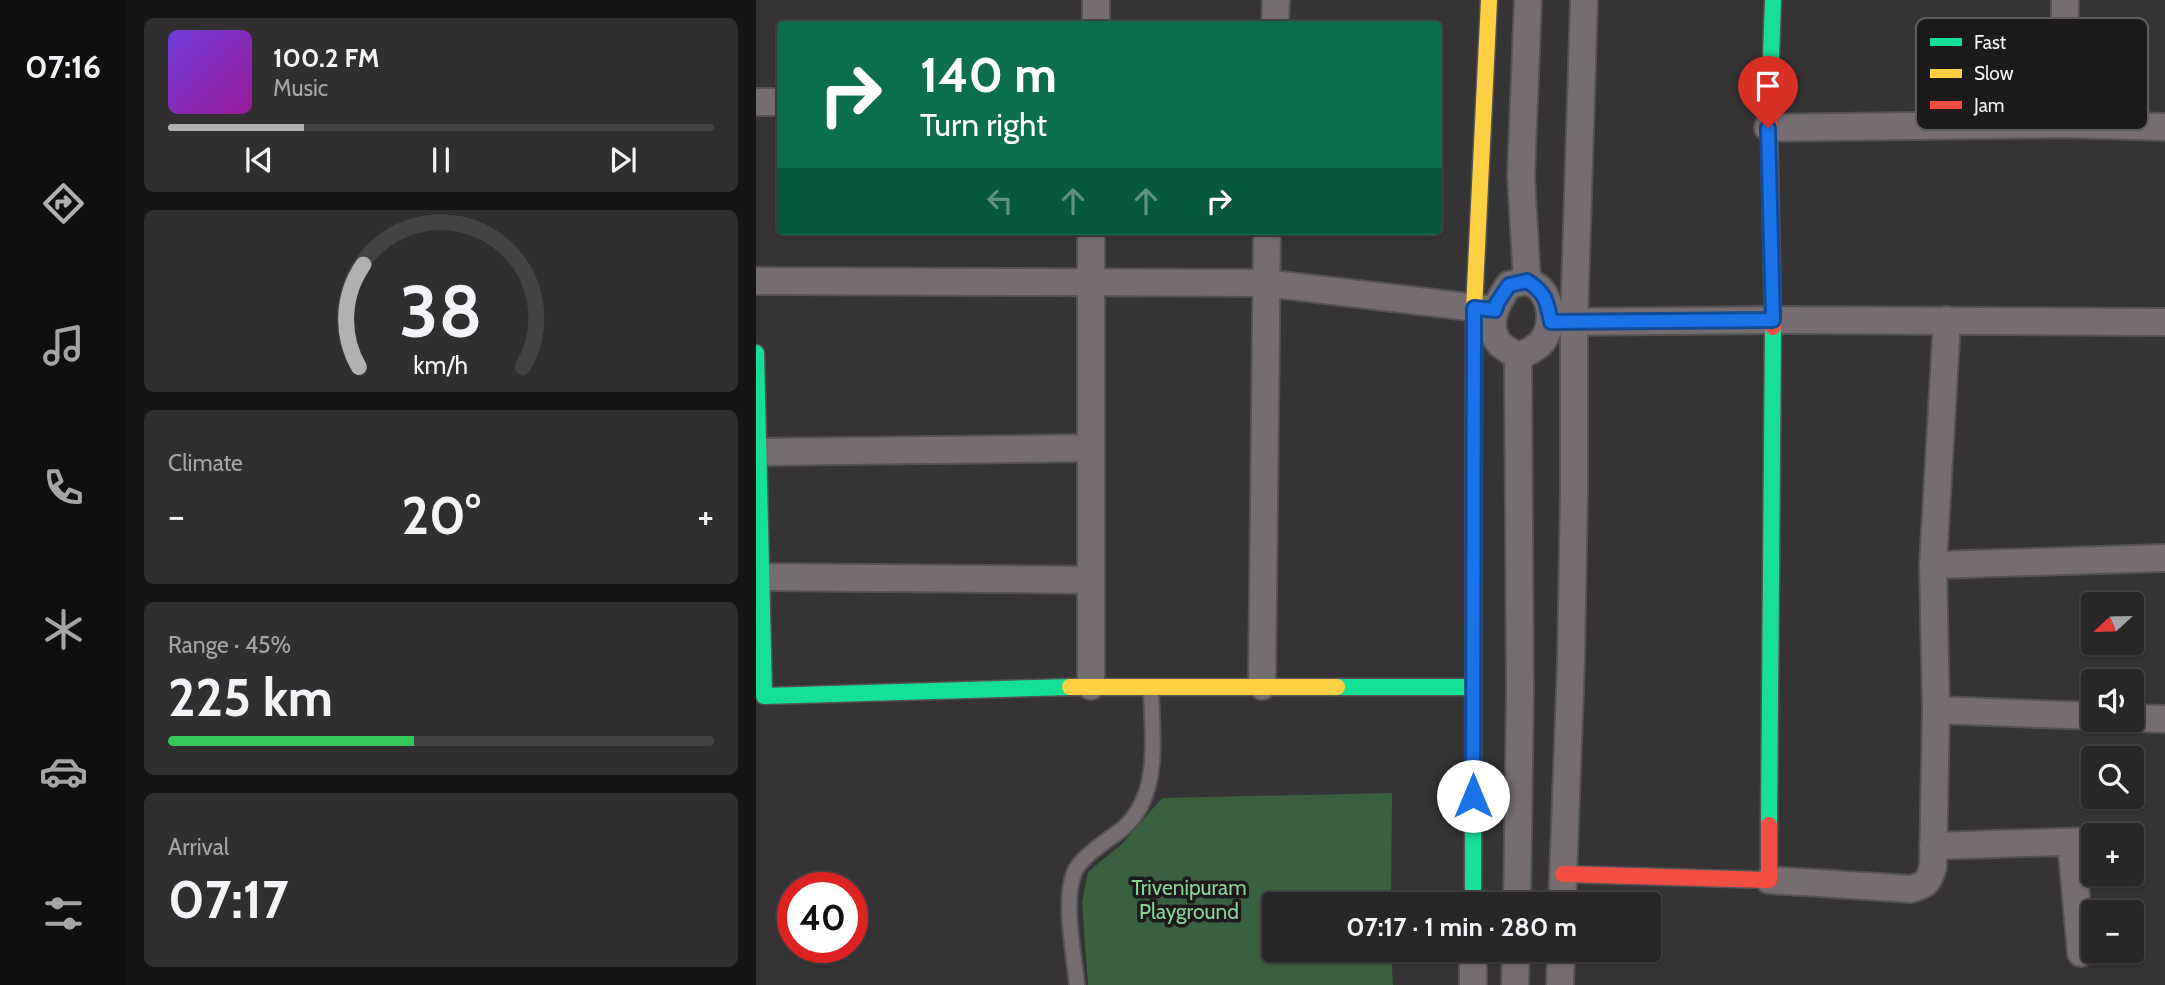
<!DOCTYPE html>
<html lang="en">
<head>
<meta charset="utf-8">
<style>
	body { margin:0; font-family:Cabin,sans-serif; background:#302e2f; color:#f1f3f6; height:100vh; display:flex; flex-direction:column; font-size:26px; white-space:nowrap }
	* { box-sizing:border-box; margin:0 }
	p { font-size:23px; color:#a5a5a7 }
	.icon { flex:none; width:38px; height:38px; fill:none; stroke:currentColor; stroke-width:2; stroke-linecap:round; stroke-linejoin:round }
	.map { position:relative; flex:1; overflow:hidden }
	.details { display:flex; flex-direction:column; gap:18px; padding:18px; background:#161515; width:630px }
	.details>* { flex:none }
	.guide { position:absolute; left:21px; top:21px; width:665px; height:214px; border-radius:7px; box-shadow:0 2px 5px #0004,0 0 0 2px #444344; background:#0b6e4f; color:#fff; overflow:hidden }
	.needle { width:46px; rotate:248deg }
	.fabs { position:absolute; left:1325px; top:592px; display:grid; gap:14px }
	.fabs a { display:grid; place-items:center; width:63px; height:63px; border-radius:7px; background:#282627; box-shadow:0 2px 5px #0004,0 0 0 2px #444344; font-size:35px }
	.speed { position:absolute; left:21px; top:872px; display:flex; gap:14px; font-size:35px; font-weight:700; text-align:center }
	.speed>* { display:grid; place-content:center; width:91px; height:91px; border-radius:50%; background:#282627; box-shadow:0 2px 5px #0004,0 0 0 2px #444344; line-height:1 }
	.speed .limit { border:10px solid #d22; background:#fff; color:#111 }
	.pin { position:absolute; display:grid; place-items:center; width:60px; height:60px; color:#fff; margin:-72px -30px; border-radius:50% 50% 50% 0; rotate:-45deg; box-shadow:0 0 7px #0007 }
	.pin .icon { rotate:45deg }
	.me { position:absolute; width:77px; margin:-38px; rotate:0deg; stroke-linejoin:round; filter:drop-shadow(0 0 5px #0008) }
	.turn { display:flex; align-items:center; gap:24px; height:147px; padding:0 28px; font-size:32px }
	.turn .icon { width:91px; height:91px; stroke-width:2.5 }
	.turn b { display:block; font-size:49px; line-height:60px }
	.lanes { display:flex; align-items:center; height:66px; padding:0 28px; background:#0003; justify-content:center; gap:35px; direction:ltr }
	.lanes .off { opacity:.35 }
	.big { font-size:52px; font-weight:800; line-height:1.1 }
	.details .card { flex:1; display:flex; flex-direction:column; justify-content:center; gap:10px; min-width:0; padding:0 24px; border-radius:10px; background:#302e2f }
	.details .dial { align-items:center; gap:0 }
	.dial svg { height:182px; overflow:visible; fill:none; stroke:#444344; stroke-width:7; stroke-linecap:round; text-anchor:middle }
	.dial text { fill:#f1f3f6; stroke:none }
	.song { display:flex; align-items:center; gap:21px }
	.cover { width:84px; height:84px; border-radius:10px; background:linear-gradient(135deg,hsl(260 70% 55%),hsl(300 70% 35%)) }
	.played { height:7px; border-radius:4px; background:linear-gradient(90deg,#b2b0b0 25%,#444344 25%) }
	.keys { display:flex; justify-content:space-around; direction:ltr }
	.heat { display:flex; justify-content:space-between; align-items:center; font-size:38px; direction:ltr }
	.charge { height:10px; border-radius:5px; background:linear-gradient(90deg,#34c759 45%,#444344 0) }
	.trip { position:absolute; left:506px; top:892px; width:399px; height:70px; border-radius:7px; background:#282627; box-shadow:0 2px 5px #0004,0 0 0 2px #444344; font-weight:800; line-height:70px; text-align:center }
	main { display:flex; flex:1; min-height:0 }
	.tabs { display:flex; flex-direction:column; width:126px; justify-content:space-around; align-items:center; background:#100f10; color:#a5a5a7 }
	.tabs .icon { width:49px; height:49px }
	.tabs .on { color:#b2b0b0 }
	.tabs b { font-size:32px; color:#f1f3f6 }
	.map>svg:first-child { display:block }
</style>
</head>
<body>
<main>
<nav class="tabs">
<b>07:16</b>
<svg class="icon on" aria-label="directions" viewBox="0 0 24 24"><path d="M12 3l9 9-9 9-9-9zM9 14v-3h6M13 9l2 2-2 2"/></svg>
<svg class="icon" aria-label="music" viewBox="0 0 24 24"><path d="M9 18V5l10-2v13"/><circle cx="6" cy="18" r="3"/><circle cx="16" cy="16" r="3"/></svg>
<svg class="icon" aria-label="phone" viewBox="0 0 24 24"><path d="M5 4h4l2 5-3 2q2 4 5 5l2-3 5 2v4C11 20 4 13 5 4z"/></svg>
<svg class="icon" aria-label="climate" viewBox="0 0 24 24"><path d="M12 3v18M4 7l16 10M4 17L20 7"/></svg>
<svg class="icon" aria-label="car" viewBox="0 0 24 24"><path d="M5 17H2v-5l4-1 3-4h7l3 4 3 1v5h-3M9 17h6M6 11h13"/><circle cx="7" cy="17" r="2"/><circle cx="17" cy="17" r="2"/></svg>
<svg class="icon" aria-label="filters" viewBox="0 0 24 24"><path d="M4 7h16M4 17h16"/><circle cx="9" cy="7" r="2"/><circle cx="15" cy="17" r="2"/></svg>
</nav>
<section class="details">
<div class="card">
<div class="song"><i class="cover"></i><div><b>100.2 FM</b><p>Music</p></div></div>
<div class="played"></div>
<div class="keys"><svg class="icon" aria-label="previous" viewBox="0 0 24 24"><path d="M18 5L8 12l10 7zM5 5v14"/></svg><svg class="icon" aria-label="pause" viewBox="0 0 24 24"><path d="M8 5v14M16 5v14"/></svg><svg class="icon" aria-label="next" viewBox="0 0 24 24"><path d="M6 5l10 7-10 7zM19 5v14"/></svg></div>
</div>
<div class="card dial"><svg viewBox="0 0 100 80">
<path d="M14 69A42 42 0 1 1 86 69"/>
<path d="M14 69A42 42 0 0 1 16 24" stroke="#b2b0b0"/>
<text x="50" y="56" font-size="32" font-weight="700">38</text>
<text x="50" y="72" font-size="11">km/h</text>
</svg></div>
<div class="card"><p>Climate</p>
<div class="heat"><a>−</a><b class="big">20°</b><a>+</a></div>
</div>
<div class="card"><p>Range · 45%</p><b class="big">225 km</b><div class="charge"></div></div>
<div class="card"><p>Arrival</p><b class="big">07:17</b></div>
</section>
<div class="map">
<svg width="1409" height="985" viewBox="0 0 1409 985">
	<rect width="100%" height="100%" fill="#353334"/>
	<path fill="#396140" d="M 636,793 L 635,905 L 518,905 L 518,950 L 635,950 L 637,985 L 332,985 L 326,902 L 332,872 L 367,843 L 406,798 Z"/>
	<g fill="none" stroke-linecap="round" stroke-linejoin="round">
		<defs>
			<path id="lane" d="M 321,985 C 318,954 307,902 318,873 C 324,857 351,841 365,830 C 406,797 396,736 395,689"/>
			<g id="street">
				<path d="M 340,24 L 340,0"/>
				<path d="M 519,24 L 520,0"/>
				<path d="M 0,102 L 24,102"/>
				<path d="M 1308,124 L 1309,0"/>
				<path d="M 1012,128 L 1308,124 L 1409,127"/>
				<path d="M 335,231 L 335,686"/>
				<path d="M 0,281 L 509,283 L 739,310"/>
				<path d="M 771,281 L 765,176 L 772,0"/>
				<path d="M 771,281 C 775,283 782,286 785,290 C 799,307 797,338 777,349 C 773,352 767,354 762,356 C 756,352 747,348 743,343 C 728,324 742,301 753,285 Z"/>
				<path d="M 795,322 L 1017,320 L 1409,322"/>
				<path d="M 3,452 L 335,448"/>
				<path d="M 1177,565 L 1409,558"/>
				<path d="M 7,577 L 335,580"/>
				<path d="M 506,686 L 511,231"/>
				<path d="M 1180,710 L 1337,716"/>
				<path d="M 1376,718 L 1409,719"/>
				<path d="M 1315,842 L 1325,953"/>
				<path d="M 1177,846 L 1337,841"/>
				<path d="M 1013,880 L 1155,889 C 1171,884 1172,883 1177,867 L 1180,710 L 1177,565 L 1191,320"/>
				<path d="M 761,905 L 764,693 L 762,356"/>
				<path d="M 806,905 L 815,662 L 818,487 L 818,322 L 828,0"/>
				<path d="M 717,950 L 717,985"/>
				<path d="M 759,985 L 760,950"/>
				<path d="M 804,985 L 805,950"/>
			</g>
			<g id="fast">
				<path d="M 1013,114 L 1017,0"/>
				<path d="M 0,353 L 8,696 L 314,687"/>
				<path d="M 581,687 L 717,687"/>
				<path d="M 1013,825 L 1017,327"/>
				<path d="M 717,905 L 718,309"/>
			</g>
			<g id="slow">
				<path d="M 718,309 L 733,0"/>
				<path d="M 314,687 L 581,687"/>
			</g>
			<g id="jam">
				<path d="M 1013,114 L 1017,327"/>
				<path d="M 807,874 L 1013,880 L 1013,825"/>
			</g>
		</defs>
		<use href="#lane" stroke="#545253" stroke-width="18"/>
		<use href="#street" stroke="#545253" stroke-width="30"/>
		<use href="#fast" stroke="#545253" stroke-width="19"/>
		<use href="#slow" stroke="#545253" stroke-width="19"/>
		<use href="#jam" stroke="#545253" stroke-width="19"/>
		<use href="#lane" stroke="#756d70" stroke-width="14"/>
		<use href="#street" stroke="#756d70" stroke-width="26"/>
		<use href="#fast" stroke="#16e098" stroke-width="16"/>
		<use href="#slow" stroke="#ffcf43" stroke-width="16"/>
		<use href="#jam" stroke="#f24e42" stroke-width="16"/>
	</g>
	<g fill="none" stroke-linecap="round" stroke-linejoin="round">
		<defs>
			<path id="route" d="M 717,796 L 718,308 L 739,310 L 741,303 L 753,285 L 771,281 C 789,292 791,301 795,322 L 1017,320 L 1012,128"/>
		</defs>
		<use href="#route" stroke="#114b97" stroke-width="18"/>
		<use href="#route" stroke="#1a73e8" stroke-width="12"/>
	</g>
	<g text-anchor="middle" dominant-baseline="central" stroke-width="7" stroke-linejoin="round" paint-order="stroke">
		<g font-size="21" fill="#8bd496" stroke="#1c1a1b">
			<text x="433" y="887">Trivenipuram<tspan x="433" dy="24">Playground</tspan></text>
		</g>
	</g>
	<rect x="1160" y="18" width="232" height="112" rx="10" fill="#1c1a1b" stroke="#5d5b5c" stroke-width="2"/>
	<rect x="1174" y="38" width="32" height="8" fill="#16e098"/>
	<rect x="1174" y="69" width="32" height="9" fill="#ffcf43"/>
	<rect x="1174" y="101" width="32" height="8" fill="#f24e42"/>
	<g font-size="19" fill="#f5f3f3">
		<text x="1218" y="49">Fast</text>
		<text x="1218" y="80">Slow</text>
		<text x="1218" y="112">Jam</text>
	</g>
</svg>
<div class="fabs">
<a><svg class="needle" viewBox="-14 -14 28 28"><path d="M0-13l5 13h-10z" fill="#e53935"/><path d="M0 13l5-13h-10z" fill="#a5a5a7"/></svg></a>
<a><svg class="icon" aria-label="sound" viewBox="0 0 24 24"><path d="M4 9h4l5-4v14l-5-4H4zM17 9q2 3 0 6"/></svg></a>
<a><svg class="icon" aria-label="search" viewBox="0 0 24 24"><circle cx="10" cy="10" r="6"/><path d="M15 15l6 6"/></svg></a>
<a>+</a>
<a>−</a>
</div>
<div class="speed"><div class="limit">40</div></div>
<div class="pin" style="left:1012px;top:128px;background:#d93025"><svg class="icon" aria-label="arrive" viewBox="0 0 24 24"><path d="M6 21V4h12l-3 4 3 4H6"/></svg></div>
<svg class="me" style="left:717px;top:796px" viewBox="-20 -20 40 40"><circle r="19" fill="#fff"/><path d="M0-13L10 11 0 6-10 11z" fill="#1a73e8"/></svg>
<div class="trip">07:17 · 1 min · 280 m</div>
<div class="guide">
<div class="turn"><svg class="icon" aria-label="right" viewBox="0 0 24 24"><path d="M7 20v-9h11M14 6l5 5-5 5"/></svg><div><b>140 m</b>Turn right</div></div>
<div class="lanes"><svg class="icon off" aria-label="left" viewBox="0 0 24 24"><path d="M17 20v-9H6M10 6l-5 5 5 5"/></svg><svg class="icon off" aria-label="ahead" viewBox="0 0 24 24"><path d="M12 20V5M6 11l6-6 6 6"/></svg><svg class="icon off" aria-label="ahead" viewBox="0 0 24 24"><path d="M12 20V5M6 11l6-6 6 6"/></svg><svg class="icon" aria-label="right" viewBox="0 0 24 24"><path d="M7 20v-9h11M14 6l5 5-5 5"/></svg></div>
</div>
</div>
</main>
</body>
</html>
